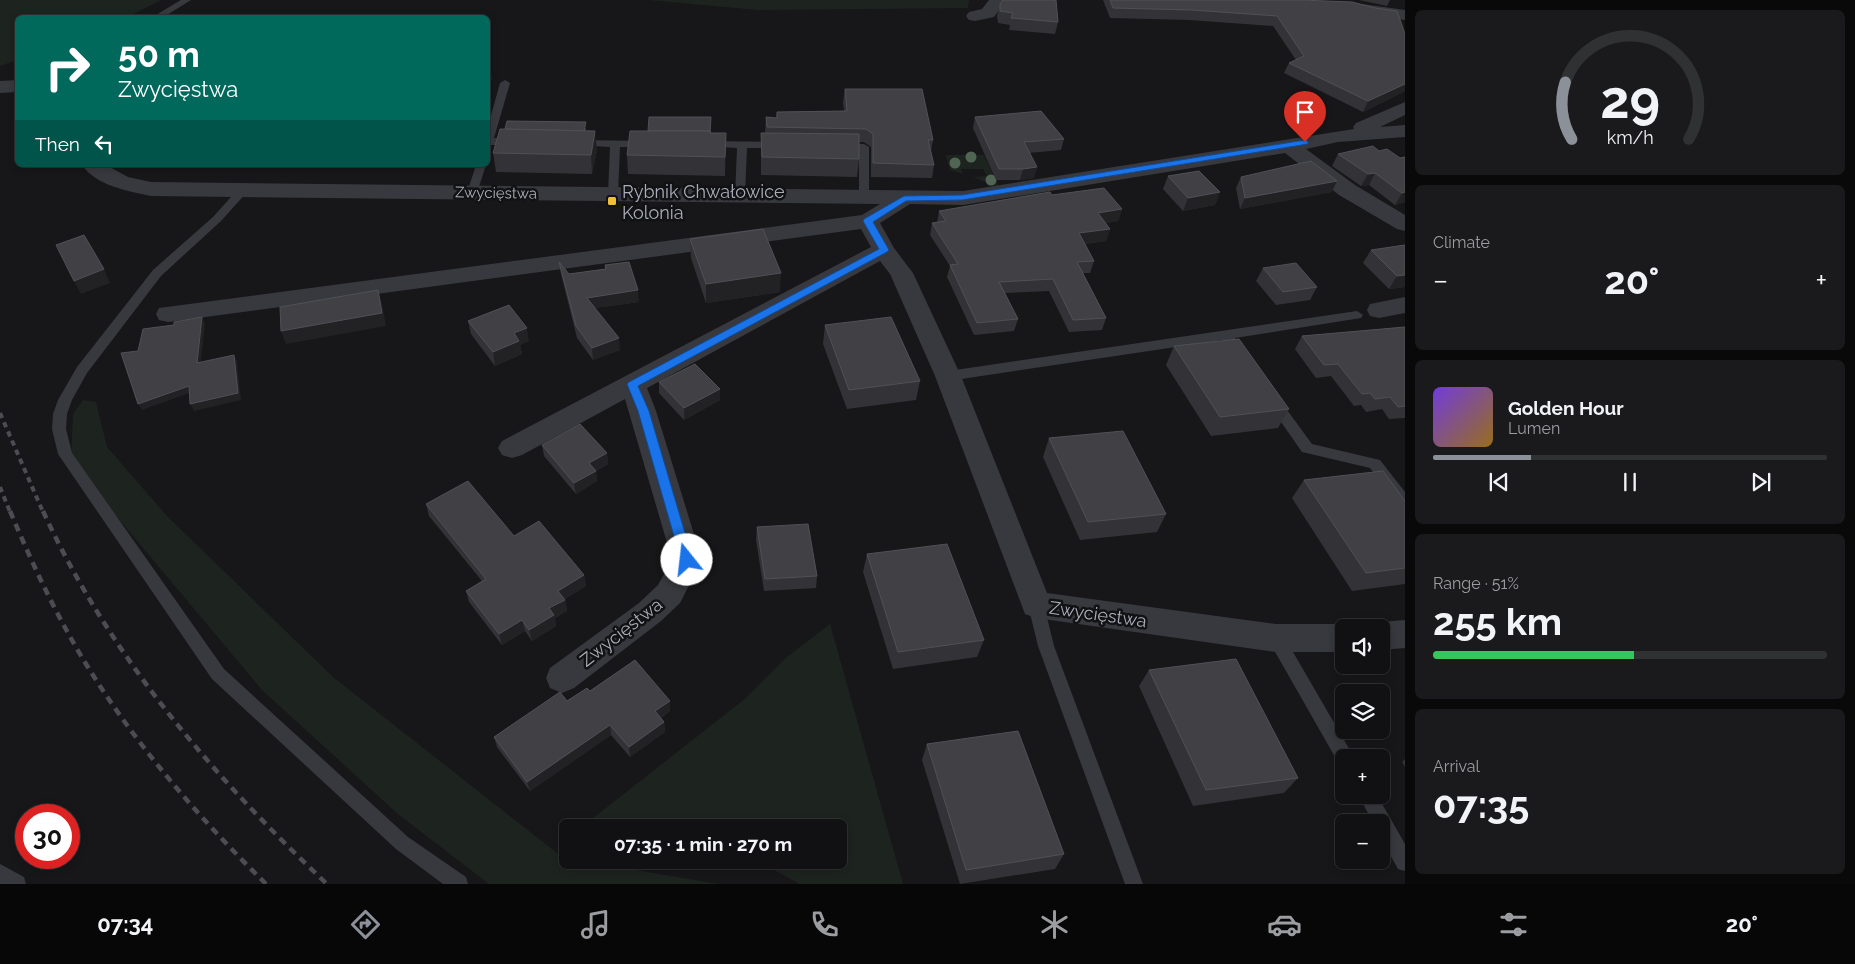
<!DOCTYPE html>
<html lang="en">
<head>
<meta charset="utf-8">
<style>
	body { margin:0; font-family:Raleway,sans-serif; background:#1a1a1c; color:#f1f3f6; height:100vh; display:flex; flex-direction:column; font-size:19px; white-space:nowrap }
	* { box-sizing:border-box; margin:0 }
	p { font-size:16px; color:#9c9da0 }
	.icon { flex:none; width:28px; height:28px; fill:none; stroke:currentColor; stroke-width:2; stroke-linecap:round; stroke-linejoin:round }
	.map { position:relative; flex:1; overflow:hidden }
	.details { display:flex; flex-direction:column; gap:10px; padding:10px; background:#09090a; width:450px }
	.details>* { flex:none }
	.top-card { position:absolute; left:15px; top:15px; width:475px; height:152px; border-radius:8px; box-shadow:0 2px 8px #0003,0 0 0 1px #303133; background:#00695c; color:#fff; overflow:hidden }
	.fabs { position:absolute; left:1335px; top:619px; display:grid; gap:10px }
	.fabs a { display:grid; place-items:center; width:55px; height:55px; border-radius:8px; background:#111113; box-shadow:0 2px 8px #0003,0 0 0 1px #303133; font-size:25px }
	.speed { position:absolute; left:15px; top:804px; display:flex; gap:10px; font-size:25px; font-weight:700; text-align:center }
	.speed>* { display:grid; place-content:center; width:65px; height:65px; border-radius:50%; background:#111113; box-shadow:0 2px 8px #0003,0 0 0 1px #303133; line-height:1 }
	.speed .limit { border:8px solid #d22; background:#fff; color:#111 }
	.pin { position:absolute; display:grid; place-items:center; width:42px; height:42px; color:#fff; margin:-51px -21px; border-radius:50% 50% 50% 0; rotate:-45deg; box-shadow:0 0 5px #0007 }
	.pin .icon { rotate:45deg }
	.me { position:absolute; width:55px; margin:-28px; rotate:344deg; stroke-linejoin:round; filter:drop-shadow(0 0 4px #0008) }
	.turn { display:flex; align-items:center; gap:18px; height:105px; padding:0 20px; font-size:22px }
	.turn .icon { width:65px; height:65px; stroke-width:2.5 }
	.turn b { display:block; font-size:35px; line-height:42px }
	.then { display:flex; align-items:center; height:48px; padding:0 20px; background:#0003; gap:10px; font-size:19px }
	.big { font-size:38px; font-weight:700; line-height:1.1 }
	.details .card { flex:1; display:flex; flex-direction:column; justify-content:center; gap:8px; min-width:0; padding:0 18px; border-radius:8px; background:#1a1a1c }
	.details .dial { align-items:center; gap:0 }
	.dial svg { height:130px; overflow:visible; fill:none; stroke:#303133; stroke-width:7; stroke-linecap:round; text-anchor:middle }
	.dial text { fill:#f1f3f6; stroke:none }
	.song { display:flex; align-items:center; gap:15px }
	.cover { width:60px; height:60px; border-radius:8px; background:linear-gradient(135deg,hsl(260 70% 55%),hsl(40 70% 35%)) }
	.played { height:5px; border-radius:2px; background:linear-gradient(90deg,#8c9099 25%,#303133 25%) }
	.keys { display:flex; justify-content:space-around; direction:ltr }
	.heat { display:flex; justify-content:space-between; align-items:center; font-size:28px; direction:ltr }
	.charge { height:8px; border-radius:4px; background:linear-gradient(90deg,#34c759 51%,#303133 0) }
	.trip { position:absolute; left:559px; top:819px; width:288px; height:50px; border-radius:8px; background:#111113; box-shadow:0 2px 8px #0003,0 0 0 1px #303133; font-weight:700; line-height:50px; text-align:center }
	.tabs { display:flex; height:80px; justify-content:space-around; align-items:center; background:#070708; color:#9c9da0 }
	.tabs .icon { width:35px; height:35px }
	.tabs .selected { color:#8c9099 }
	.tabs b { font-size:22px; color:#f1f3f6 }
	main { display:flex; flex:1; min-height:0 }
	.map>svg:first-child { display:block }
</style>
</head>
<body>
<main>
<div class="map">
<svg width="1405" height="884" viewBox="0 0 1405 884">
	<rect width="100%" height="100%" fill="#171719"/>
	<g fill="#1d241f">
		<path d="M 0,0 L 161,0 L 127,17 L 18,18 L 17,60 L 0,66 Z"/>
		<path d="M 649,0 L 969,0 L 968,8 L 758,10 Z"/>
		<path d="M 946,155 L 984,155 L 999,187 L 973,177 L 987,176 L 983,169 L 961,169 L 963,174 L 950,170 Z"/>
		<path d="M 83,400 L 96,402 L 107,447 L 167,516 L 333,677 L 562,857 L 568,860 L 577,860 L 718,884 L 489,884 L 398,814 L 262,690 L 71,462 L 73,414 Z"/>
		<path d="M 830,624 L 903,884 L 800,884 L 767,866 L 721,860 L 838,860 L 838,828 L 588,828 L 583,826 L 746,698 L 787,657 Z"/>
	</g>
	<g fill="none" stroke-linecap="round" stroke-linejoin="round">
		<g fill="#38393e" fill-rule="evenodd">
			<path d="M 181,0 L 191,0 L 162,18 L 151,18 Z"/>
			<path d="M 505,80 L 510,83 L 494,138 L 514,139 L 519,142 L 514,145 L 488,145 L 488,126 L 500,83 Z"/>
			<path d="M 578,140 L 647,141 L 652,144 L 647,147 L 620,147 L 618,194 L 613,197 L 608,194 L 610,147 L 574,145 L 573,143 L 574,141 Z"/>
			<path d="M 708,141 L 779,142 L 784,145 L 779,148 L 747,148 L 745,196 L 740,199 L 735,196 L 737,148 L 704,146 L 703,144 L 704,142 Z"/>
			<path d="M 841,143 L 864,144 L 869,147 L 869,189 L 866,199 L 858,199 L 857,197 L 859,189 L 859,150 L 837,148 L 836,146 Z"/>
			<path d="M 476,165 L 486,165 L 477,193 L 472,196 L 467,193 Z"/>
			<path d="M 244,186 L 248,187 L 249,189 L 248,191 L 221,221 L 161,276 L 87,373 L 72,400 L 67,414 L 66,429 L 72,453 L 224,669 L 408,837 L 466,877 L 468,884 L 443,884 L 396,849 L 212,679 L 58,454 L 52,429 L 53,414 L 58,400 L 77,367 L 153,270 L 213,217 L 240,187 Z"/>
			<path d="M 1357,311 L 1363,315 L 1361,318 L 1235,338 L 1247,356 L 1246,359 C 1234,362 1229,348 1223,340 L 948,381 L 943,379 L 942,376 L 943,373 L 948,371 Z"/>
			<path d="M 1274,397 L 1279,399 L 1312,444 L 1380,460 L 1405,492 L 1405,509 L 1400,507 L 1370,468 L 1302,452 L 1267,402 L 1269,399 Z"/>
			<path d="M 1036,598 L 1042,600 L 1044,605 L 1054,646 L 1143,884 L 1125,884 L 1038,646 L 1028,605 L 1030,600 Z"/>
			<path d="M 1276,631 L 1282,633 L 1351,752 L 1353,758 L 1344,758 L 1344,766 L 1339,764 L 1270,643 L 1268,638 L 1270,633 Z"/>
			<path d="M 1358,795 L 1377,795 L 1405,844 L 1405,871 L 1398,869 L 1381,838 L 1381,822 L 1373,822 Z"/>
			<path d="M 0,864 L 24,877 L 26,884 L 0,884 Z"/>
		</g>
		<g fill="#38393e" fill-rule="evenodd">
			<path d="M 989,0 L 1007,0 L 994,17 L 975,21 L 969,20 L 966,16 L 969,12 L 982,9 Z"/>
			<path d="M 1362,4 L 1405,10 L 1405,20 L 1356,13 L 1353,9 L 1356,5 Z"/>
			<path d="M 18,80 L 18,92 L 0,93 L 0,81 Z"/>
			<path d="M 1405,102 L 1405,115 L 1380,127 L 1405,125 L 1405,137 L 1338,142 L 1306,149 L 1355,185 L 1405,215 L 1405,231 L 1397,229 L 1339,195 L 1285,153 L 963,205 L 910,204 L 880,223 L 894,248 L 913,273 L 961,376 L 1047,593 L 1276,624 L 1344,624 L 1353,628 L 1344,628 L 1344,652 L 1276,652 L 1036,618 L 1025,614 L 935,376 L 890,274 L 880,261 L 647,388 L 656,411 L 702,560 L 680,603 L 661,621 L 574,688 L 562,693 L 550,688 L 546,678 L 550,668 L 639,603 L 658,585 L 672,560 L 625,399 L 522,455 L 512,458 L 502,455 L 498,448 L 502,441 L 871,247 L 861,229 L 168,322 L 159,320 L 156,314 L 159,308 L 862,215 L 880,204 L 151,196 C 127,191 97,186 82,165 L 106,165 L 128,177 L 151,182 L 963,191 L 1354,129 L 1353,127 L 1356,123 Z"/>
			<path d="M 1405,297 L 1405,313 L 1379,318 L 1370,316 L 1367,310 L 1370,304 Z"/>
			<path d="M 1405,620 L 1405,648 L 1381,650 L 1381,628 L 1370,626 L 1381,622 Z"/>
		</g>
		<g stroke="#4b4d53" stroke-width="4" stroke-dasharray="5.5 4.5" stroke-linecap="butt">
			<path d="M 0,413 L 43,512"/>
			<path d="M 0,487 L 10,512"/>
		</g>
		<g stroke="#4b4d53" stroke-width="4.5" stroke-dasharray="8 6" stroke-linecap="butt">
			<path d="M 10,511 C 32,563 56,615 86,664 C 135,744 199,818 266,884"/>
			<path d="M 43,511 C 109,655 212,776 327,884"/>
		</g>
	</g>
	<g fill="#516554">
		<circle cx="971" cy="157" r="5.5"/>
		<circle cx="955" cy="163" r="5.5"/>
		<circle cx="991" cy="180" r="5.5"/>
	</g>
	<g fill="#333337">
		<path d="M 1103,0 L 1301,0 L 1405,34 L 1405,91 L 1363,112 L 1284,73 L 1289,63 L 1296,60 L 1273,26 L 1189,20 L 1110,18 Z"/>
		<path d="M 1359,0 L 1390,0 L 1387,6 Z"/>
		<path d="M 1000,4 L 1058,22 L 1055,34 L 1009,30 L 1010,25 L 998,23 L 997,16 Z"/>
		<path d="M 845,89 L 933,140 L 931,151 L 934,165 L 932,178 L 871,177 L 871,147 L 864,142 L 859,142 L 859,159 L 857,177 L 761,175 L 761,133 L 765,133 L 766,117 L 776,118 L 777,112 L 844,111 L 843,102 Z"/>
		<path d="M 975,117 L 1064,139 L 1061,150 L 1029,153 L 1037,167 L 1034,178 L 1020,180 L 996,180 L 973,128 Z"/>
		<path d="M 586,128 L 586,131 L 597,150 L 592,174 L 496,172 L 493,153 Z"/>
		<path d="M 710,133 L 726,133 L 725,176 L 628,174 L 627,155 Z"/>
		<path d="M 1379,151 L 1400,158 L 1405,157 L 1405,202 L 1395,205 L 1369,185 L 1361,186 L 1332,166 L 1338,154 Z"/>
		<path d="M 1168,176 L 1220,192 L 1215,205 L 1183,211 L 1163,189 Z"/>
		<path d="M 1241,177 L 1332,192 L 1240,209 L 1236,188 Z"/>
		<path d="M 1052,195 L 1122,209 L 1118,221 L 1105,223 L 1110,229 L 1106,241 L 1085,244 L 1094,261 L 1090,273 L 1083,273 L 1106,318 L 1102,330 L 1069,332 L 1049,291 L 1005,293 L 1018,319 L 1014,331 L 974,335 L 947,277 L 950,266 L 930,235 L 932,223 L 937,223 L 939,211 Z"/>
		<path d="M 690,239 L 780,292 L 706,303 L 691,258 Z"/>
		<path d="M 1405,245 L 1405,287 L 1389,289 L 1363,263 L 1371,250 Z"/>
		<path d="M 559,262 L 569,274 L 605,269 L 605,265 L 639,302 L 595,308 L 620,350 L 593,360 L 577,338 L 561,274 Z"/>
		<path d="M 1263,268 L 1317,287 L 1310,300 L 1276,305 L 1256,281 Z"/>
		<path d="M 468,321 L 529,341 L 520,345 L 522,354 L 495,366 L 471,334 Z"/>
		<path d="M 825,325 L 920,381 L 916,400 L 847,409 L 823,344 Z"/>
		<path d="M 1405,327 L 1405,418 L 1389,419 L 1382,409 L 1366,412 L 1361,405 L 1354,406 L 1331,376 L 1316,378 L 1295,349 L 1302,336 Z"/>
		<path d="M 1174,346 L 1289,409 L 1278,428 L 1211,436 L 1166,365 Z"/>
		<path d="M 659,382 L 720,400 L 684,420 L 659,393 Z"/>
		<path d="M 1049,438 L 1166,514 L 1157,532 L 1080,540 L 1043,457 Z"/>
		<path d="M 542,445 L 607,453 L 608,464 L 596,471 L 597,481 L 576,494 L 544,456 Z"/>
		<path d="M 1304,480 L 1405,501 L 1405,584 L 1352,591 L 1292,498 Z"/>
		<path d="M 426,504 L 514,536 L 584,575 L 586,586 L 565,599 L 567,611 L 555,618 L 556,626 L 532,641 L 525,631 L 502,645 L 469,602 L 466,591 L 482,581 L 429,516 Z"/>
		<path d="M 757,527 L 817,576 L 816,588 L 764,591 L 756,540 Z"/>
		<path d="M 867,554 L 984,640 L 977,657 L 893,669 L 863,572 Z"/>
		<path d="M 1149,670 L 1298,778 L 1284,793 L 1193,806 L 1139,686 Z"/>
		<path d="M 590,691 L 670,711 L 661,718 L 664,722 L 665,732 L 630,757 L 611,735 L 530,791 L 497,747 L 494,737 Z"/>
		<path d="M 927,744 L 1064,854 L 1055,869 L 960,884 L 922,760 Z"/>
		<path d="M 1405,759 L 1405,767 L 1402,762 Z"/>
	</g>
	<g fill="#222225">
		<path d="M 490,66 L 492,78 L 488,92 L 488,75 Z"/>
		<path d="M 1405,84 L 1405,91 L 1363,112 L 1368,101 Z"/>
		<path d="M 595,131 L 597,150 L 592,174 L 591,155 Z"/>
		<path d="M 1037,167 L 1034,178 L 1020,180 L 1023,169 Z"/>
		<path d="M 1375,173 L 1369,185 L 1361,186 L 1368,174 Z"/>
		<path d="M 1337,181 L 1332,192 L 1240,209 L 1245,198 Z"/>
		<path d="M 1220,192 L 1215,205 L 1183,211 L 1188,198 Z"/>
		<path d="M 1405,192 L 1405,202 L 1395,205 L 1402,193 Z"/>
		<path d="M 1122,209 L 1118,221 L 1094,225 L 1098,213 Z"/>
		<path d="M 1110,229 L 1106,241 L 1075,245 L 1079,233 Z"/>
		<path d="M 104,269 L 110,283 L 81,294 L 74,281 Z"/>
		<path d="M 781,273 L 780,292 L 706,303 L 706,284 Z"/>
		<path d="M 1405,275 L 1405,287 L 1389,289 L 1397,276 Z"/>
		<path d="M 378,290 L 382,304 L 386,326 L 286,344 L 281,331 Z"/>
		<path d="M 638,290 L 639,302 L 588,309 L 587,298 Z"/>
		<path d="M 202,317 L 205,324 L 200,369 L 197,363 Z"/>
		<path d="M 527,328 L 529,341 L 520,345 L 522,354 L 495,366 L 493,352 L 514,333 Z"/>
		<path d="M 619,338 L 620,350 L 593,360 L 592,348 Z"/>
		<path d="M 234,355 L 237,361 L 241,400 L 194,411 L 190,404 Z"/>
		<path d="M 189,386 L 192,392 L 142,410 L 138,404 Z"/>
		<path d="M 720,389 L 720,400 L 684,420 L 684,408 Z"/>
		<path d="M 607,453 L 608,464 L 590,474 L 589,463 Z"/>
		<path d="M 596,471 L 597,481 L 576,494 L 574,483 Z"/>
		<path d="M 584,575 L 586,586 L 560,602 L 558,591 Z"/>
		<path d="M 565,600 L 567,611 L 555,618 L 556,626 L 532,641 L 529,630 L 549,608 Z"/>
		<path d="M 522,620 L 525,631 L 502,645 L 499,634 Z"/>
		<path d="M 670,701 L 670,711 L 656,721 L 655,711 Z"/>
		<path d="M 664,722 L 665,732 L 630,757 L 629,747 Z"/>
		<path d="M 610,725 L 611,735 L 530,791 L 527,782 Z"/>
	</g>
	<g fill="#404045" stroke="#505157">
		<path d="M 1003,0 L 1056,0 L 1058,22 L 1011,18 L 1013,13 L 1000,11 L 1000,4 Z"/>
		<path d="M 1110,0 L 1301,0 L 1352,2 L 1375,8 L 1397,11 L 1405,34 L 1405,84 L 1368,101 L 1289,63 L 1304,56 L 1277,16 L 1192,10 L 1113,8 Z"/>
		<path d="M 488,66 L 490,66 L 488,75 Z"/>
		<path d="M 845,89 L 922,89 L 933,140 L 928,140 L 934,165 L 873,163 L 873,134 L 866,129 L 767,127 L 766,117 L 777,118 L 777,112 L 847,111 Z"/>
		<path d="M 1041,111 L 1064,139 L 1024,142 L 1037,167 L 1023,169 L 999,169 L 975,117 Z"/>
		<path d="M 649,117 L 711,117 L 710,133 L 710,131 L 648,131 Z"/>
		<path d="M 507,121 L 586,122 L 584,131 L 505,129 Z"/>
		<path d="M 500,129 L 595,131 L 591,155 L 493,153 Z"/>
		<path d="M 630,131 L 710,131 L 710,133 L 726,133 L 725,157 L 627,155 Z"/>
		<path d="M 761,133 L 859,134 L 859,159 L 762,157 Z"/>
		<path d="M 1373,146 L 1379,151 L 1387,149 L 1400,158 L 1405,157 L 1405,192 L 1402,193 L 1375,173 L 1368,174 L 1338,154 Z"/>
		<path d="M 1311,161 L 1337,181 L 1245,198 L 1241,177 Z"/>
		<path d="M 1199,171 L 1220,192 L 1188,198 L 1168,176 Z"/>
		<path d="M 1104,188 L 1122,209 L 1098,213 L 1110,229 L 1079,233 L 1094,261 L 1077,262 L 1106,318 L 1073,320 L 1053,279 L 999,282 L 1018,319 L 977,323 L 950,265 L 958,264 L 932,223 L 946,221 L 939,211 L 1050,192 L 1052,195 Z"/>
		<path d="M 763,229 L 781,273 L 706,284 L 690,239 Z"/>
		<path d="M 84,235 L 104,269 L 74,281 L 56,245 Z"/>
		<path d="M 1405,245 L 1405,275 L 1397,276 L 1371,250 Z"/>
		<path d="M 559,262 L 569,274 L 606,269 L 605,265 L 629,262 L 638,290 L 587,298 L 619,338 L 592,348 L 576,326 Z"/>
		<path d="M 1296,263 L 1317,287 L 1283,292 L 1263,268 Z"/>
		<path d="M 378,290 L 382,313 L 281,331 L 280,307 Z"/>
		<path d="M 509,305 L 527,328 L 514,333 L 519,341 L 493,352 L 468,321 Z"/>
		<path d="M 202,317 L 197,363 L 234,355 L 238,393 L 190,404 L 189,386 L 138,404 L 121,353 L 138,351 L 143,329 L 174,325 L 174,322 Z"/>
		<path d="M 891,317 L 920,381 L 849,390 L 825,325 Z"/>
		<path d="M 1405,327 L 1405,406 L 1398,407 L 1390,397 L 1375,399 L 1370,393 L 1362,394 L 1338,364 L 1324,365 L 1302,336 Z"/>
		<path d="M 1239,339 L 1289,409 L 1220,417 L 1174,346 Z"/>
		<path d="M 695,364 L 720,389 L 684,408 L 659,382 Z"/>
		<path d="M 580,424 L 607,453 L 589,463 L 596,471 L 574,483 L 542,445 Z"/>
		<path d="M 1123,431 L 1166,514 L 1088,522 L 1049,438 Z"/>
		<path d="M 1383,471 L 1405,501 L 1405,568 L 1366,573 L 1304,480 Z"/>
		<path d="M 468,481 L 514,536 L 539,521 L 584,575 L 558,591 L 565,600 L 549,608 L 554,615 L 529,630 L 522,620 L 499,634 L 466,591 L 486,579 L 426,504 Z"/>
		<path d="M 808,524 L 817,576 L 765,579 L 757,527 Z"/>
		<path d="M 947,544 L 984,640 L 898,652 L 867,554 Z"/>
		<path d="M 1236,659 L 1298,778 L 1206,790 L 1149,670 Z"/>
		<path d="M 635,660 L 670,701 L 655,711 L 664,722 L 629,747 L 610,725 L 527,782 L 494,737 L 560,692 L 567,701 L 587,688 L 590,691 Z"/>
		<path d="M 1018,731 L 1064,854 L 966,870 L 927,744 Z"/>
	</g>
	<path fill="#1a73e8" stroke="#114b97" d="M 1305,140 L 1308,141 L 1308,144 L 962,200 L 906,201 L 873,222 L 889,250 L 887,252 L 638,386 L 649,411 L 693,560 L 691,564 L 682,564 L 638,411 L 627,384 L 629,382 L 879,249 L 863,221 L 864,219 L 904,196 L 962,195 Z"/>
	<rect fill="#f1be37" stroke="#121214" stroke-width="2" x="607" y="196" width="10" height="10" rx="2.5"/>
	<g text-anchor="middle" dominant-baseline="central" stroke-width="5" stroke-linejoin="round" paint-order="stroke">
		<g font-size="15" fill="#a9adb9" stroke="#121214">
			<text transform="translate(496 193) rotate(1)">Zwycięstwa</text>
		</g>
		<g font-size="18" fill="#a9adb9" stroke="#121214" text-anchor="start">
			<text x="622" y="191">Rybnik Chwałowice<tspan x="622" dy="21">Kolonia</tspan></text>
		</g>
		<g font-size="18" fill="#a9adb9" stroke="#121214">
			<text transform="translate(1098 614) rotate(8)">Zwycięstwa</text>
			<text transform="translate(621 632) rotate(-38)">Zwycięstwa</text>
		</g>
	</g>
</svg>
<div class="fabs">
<a><svg class="icon" aria-label="sound" viewBox="0 0 24 24"><path d="M4 9h4l5-4v14l-5-4H4zM17 9q2 3 0 6"/></svg></a>
<a><svg class="icon" aria-label="layers" viewBox="0 0 24 24"><path d="M12 4l9 5-9 5-9-5zM3 14l9 5 9-5"/></svg></a>
<a>+</a>
<a>−</a>
</div>
<div class="speed"><div class="limit">30</div></div>
<div class="pin" style="left:1305px;top:142px;background:#d93025"><svg class="icon" aria-label="arrive" viewBox="0 0 24 24"><path d="M6 21V4h12l-3 4 3 4H6"/></svg></div>
<svg class="me" style="left:687px;top:560px" viewBox="-20 -20 40 40"><circle r="19" fill="#fff"/><path d="M0-13L10 11 0 6-10 11z" fill="#1a73e8"/></svg>
<div class="trip">07:35 · 1 min · 270 m</div>
<div class="top-card">
<div class="turn"><svg class="icon" aria-label="right" viewBox="0 0 24 24"><path d="M7 20v-9h11M14 6l5 5-5 5"/></svg><div><b>50 m</b>Zwycięstwa</div></div>
<div class="then">Then<svg class="icon" aria-label="left" viewBox="0 0 24 24"><path d="M17 20v-9H6M10 6l-5 5 5 5"/></svg></div>
</div>
</div>
<section class="details">
<div class="card dial"><svg viewBox="0 0 100 80">
<path d="M14 69A42 42 0 1 1 86 69"/>
<path d="M14 69A42 42 0 0 1 10 34" stroke="#8c9099"/>
<text x="50" y="56" font-size="32" font-weight="700">29</text>
<text x="50" y="72" font-size="11">km/h</text>
</svg></div>
<div class="card"><p>Climate</p>
<div class="heat"><a>−</a><b class="big">20°</b><a>+</a></div>
</div>
<div class="card">
<div class="song"><i class="cover"></i><div><b>Golden Hour</b><p>Lumen</p></div></div>
<div class="played"></div>
<div class="keys"><svg class="icon" aria-label="previous" viewBox="0 0 24 24"><path d="M18 5L8 12l10 7zM5 5v14"/></svg><svg class="icon" aria-label="pause" viewBox="0 0 24 24"><path d="M8 5v14M16 5v14"/></svg><svg class="icon" aria-label="next" viewBox="0 0 24 24"><path d="M6 5l10 7-10 7zM19 5v14"/></svg></div>
</div>
<div class="card"><p>Range · 51%</p><b class="big">255 km</b><div class="charge"></div></div>
<div class="card"><p>Arrival</p><b class="big">07:35</b></div>
</section>
</main>
<nav class="tabs">
<b>07:34</b>
<svg class="icon selected" aria-label="directions" viewBox="0 0 24 24"><path d="M12 3l9 9-9 9-9-9zM9 14v-3h6M13 9l2 2-2 2"/></svg>
<svg class="icon" aria-label="music" viewBox="0 0 24 24"><path d="M9 18V5l10-2v13"/><circle cx="6" cy="18" r="3"/><circle cx="16" cy="16" r="3"/></svg>
<svg class="icon" aria-label="phone" viewBox="0 0 24 24"><path d="M5 4h4l2 5-3 2q2 4 5 5l2-3 5 2v4C11 20 4 13 5 4z"/></svg>
<svg class="icon" aria-label="climate" viewBox="0 0 24 24"><path d="M12 3v18M4 7l16 10M4 17L20 7"/></svg>
<svg class="icon" aria-label="car" viewBox="0 0 24 24"><path d="M5 17H2v-5l4-1 3-4h7l3 4 3 1v5h-3M9 17h6M6 11h13"/><circle cx="7" cy="17" r="2"/><circle cx="17" cy="17" r="2"/></svg>
<svg class="icon" aria-label="filters" viewBox="0 0 24 24"><path d="M4 7h16M4 17h16"/><circle cx="9" cy="7" r="2"/><circle cx="15" cy="17" r="2"/></svg>
<b>20°</b>
</nav>
</body>
</html>
